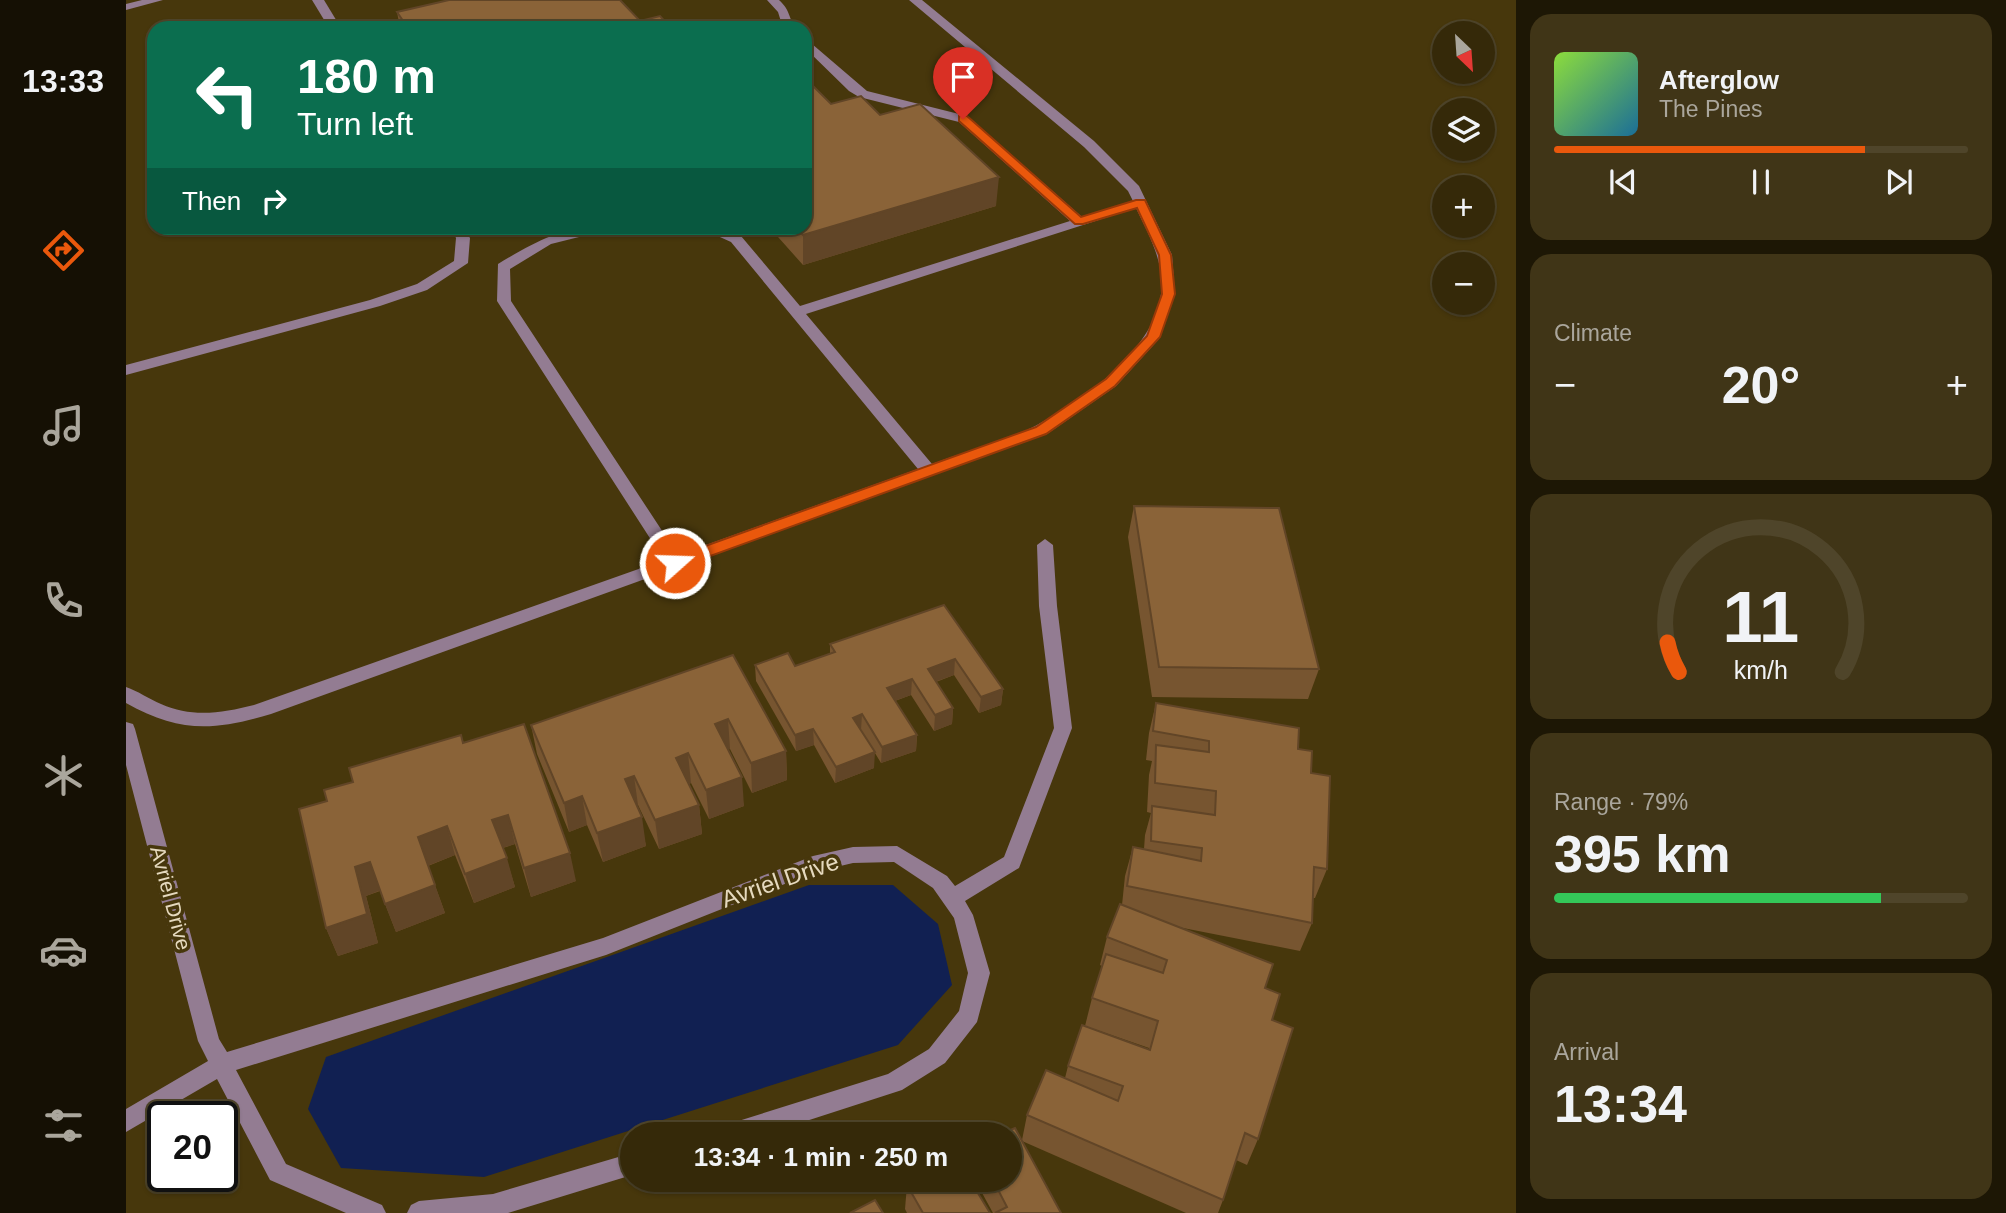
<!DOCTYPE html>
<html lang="en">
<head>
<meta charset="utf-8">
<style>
	body { margin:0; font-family:Arial,sans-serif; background:#403517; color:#f1f3f6; height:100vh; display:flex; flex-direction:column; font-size:26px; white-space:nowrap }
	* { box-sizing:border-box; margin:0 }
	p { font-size:23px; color:#aaa69c }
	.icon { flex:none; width:38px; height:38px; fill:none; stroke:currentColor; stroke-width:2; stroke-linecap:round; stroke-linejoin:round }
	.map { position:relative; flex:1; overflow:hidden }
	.panel { display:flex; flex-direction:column; gap:14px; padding:14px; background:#1d1705; width:490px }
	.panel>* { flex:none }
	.top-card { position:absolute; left:21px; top:21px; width:665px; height:214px; border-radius:21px; box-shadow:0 2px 5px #0004,0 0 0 2px #4f452a; background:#0b6e4f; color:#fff; overflow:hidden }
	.needle { width:46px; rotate:155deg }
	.controls { position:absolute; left:1306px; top:21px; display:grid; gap:14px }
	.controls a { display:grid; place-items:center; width:63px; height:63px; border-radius:50%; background:#352909; box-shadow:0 2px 5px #0004,0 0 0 2px #4f452a; font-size:35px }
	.speed { position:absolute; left:21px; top:1101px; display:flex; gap:14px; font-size:35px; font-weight:700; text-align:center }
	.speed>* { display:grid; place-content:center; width:91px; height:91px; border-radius:50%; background:#352909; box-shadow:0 2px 5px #0004,0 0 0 2px #4f452a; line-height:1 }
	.speed .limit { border:4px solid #111; border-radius:10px; background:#fff; color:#111 }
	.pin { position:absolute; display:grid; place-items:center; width:60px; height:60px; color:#fff; margin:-72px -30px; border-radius:50% 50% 50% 0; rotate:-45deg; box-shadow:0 0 7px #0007 }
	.pin .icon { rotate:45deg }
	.me { position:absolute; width:77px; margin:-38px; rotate:70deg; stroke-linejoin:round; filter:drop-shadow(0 0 5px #0008) }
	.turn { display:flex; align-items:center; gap:24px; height:147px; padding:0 35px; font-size:32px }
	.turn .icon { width:91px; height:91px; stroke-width:2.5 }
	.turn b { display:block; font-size:49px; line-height:60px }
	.then { display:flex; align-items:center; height:66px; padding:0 35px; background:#0003; gap:14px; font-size:26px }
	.big { font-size:52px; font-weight:600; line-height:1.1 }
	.panel .card { flex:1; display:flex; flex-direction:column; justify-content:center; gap:10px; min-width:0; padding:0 24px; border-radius:21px; background:#403517 }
	.panel .dial { align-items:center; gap:0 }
	.dial svg { height:182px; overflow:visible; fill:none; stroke:#4f452a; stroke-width:7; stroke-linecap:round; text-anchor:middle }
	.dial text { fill:#f1f3f6; stroke:none }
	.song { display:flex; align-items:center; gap:21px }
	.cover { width:84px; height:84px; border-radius:10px; background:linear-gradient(135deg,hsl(90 70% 55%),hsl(200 70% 35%)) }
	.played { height:7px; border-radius:4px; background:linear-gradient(90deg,#ea580c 75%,#4f452a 75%) }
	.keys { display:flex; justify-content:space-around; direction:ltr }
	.heat { display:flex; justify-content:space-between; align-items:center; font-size:38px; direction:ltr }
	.charge { height:10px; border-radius:5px; background:linear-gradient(90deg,#34c759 79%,#4f452a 0) }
	.trip { position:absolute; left:494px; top:1122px; width:402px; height:70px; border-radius:35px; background:#352909; box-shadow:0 2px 5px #0004,0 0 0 2px #4f452a; font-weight:600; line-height:70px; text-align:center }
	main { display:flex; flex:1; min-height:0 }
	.menu { display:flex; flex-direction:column; width:126px; justify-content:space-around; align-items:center; background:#151004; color:#aaa69c }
	.menu .icon { width:49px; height:49px }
	.menu .selected { color:#ea580c }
	.menu b { font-size:32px; color:#f1f3f6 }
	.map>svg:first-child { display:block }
</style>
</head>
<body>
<main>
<nav class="menu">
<b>13:33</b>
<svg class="icon selected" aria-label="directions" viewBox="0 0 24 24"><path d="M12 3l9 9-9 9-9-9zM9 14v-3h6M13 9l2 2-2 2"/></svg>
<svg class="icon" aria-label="music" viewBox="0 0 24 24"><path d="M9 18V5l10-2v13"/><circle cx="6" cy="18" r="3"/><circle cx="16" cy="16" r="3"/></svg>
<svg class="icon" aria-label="phone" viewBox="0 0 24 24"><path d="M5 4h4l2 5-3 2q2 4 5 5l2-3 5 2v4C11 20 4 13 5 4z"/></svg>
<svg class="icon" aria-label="climate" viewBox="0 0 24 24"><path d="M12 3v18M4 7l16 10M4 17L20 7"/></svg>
<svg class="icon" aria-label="car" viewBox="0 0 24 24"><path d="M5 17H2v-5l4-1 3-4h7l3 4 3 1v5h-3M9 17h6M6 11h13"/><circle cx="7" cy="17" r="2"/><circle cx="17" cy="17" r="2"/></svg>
<svg class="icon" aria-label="filters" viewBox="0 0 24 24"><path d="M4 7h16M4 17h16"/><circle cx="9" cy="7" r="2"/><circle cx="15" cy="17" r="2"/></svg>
</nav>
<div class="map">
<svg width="1390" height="1213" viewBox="0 0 1390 1213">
	<rect width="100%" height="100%" fill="#47370c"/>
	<path fill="#112052" d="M 683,885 L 767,885 L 812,924 L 826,985 L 772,1045 L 358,1177 L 215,1168 L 182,1109 L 200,1057 Z"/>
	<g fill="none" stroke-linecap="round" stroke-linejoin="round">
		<g fill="#937c92" fill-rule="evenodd">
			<path d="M 16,0 L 37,0 L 0,10 L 0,4 Z"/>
			<path d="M 186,0 L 198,0 L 215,28 L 203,28 Z"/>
			<path d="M 641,0 L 653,0 C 665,11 662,18 670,28 L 657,28 L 652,12 Z"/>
			<path d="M 783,0 L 796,0 L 968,141 L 1013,186 L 1046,255 L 1049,294 L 1032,340 L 990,386 L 921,434 L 145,714 C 88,731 53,733 0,703 L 0,687 C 12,691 23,699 35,704 C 66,718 96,713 128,705 L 538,560 L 371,301 L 372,264 C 405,244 439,224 479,228 L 477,231 L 425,244 L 384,269 L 385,301 L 552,555 L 792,469 L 605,242 L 574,228 L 592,228 L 615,236 L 674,306 L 944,221 L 833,122 L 733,97 L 723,91 L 679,48 L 679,38 L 741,91 L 841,116 L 956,217 L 1007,201 L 1002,191 L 958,147 ZM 1010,208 C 1023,235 1039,263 1035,294 C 1027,352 958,399 911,425 C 882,441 837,452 806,464 L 680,314 Z"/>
			<path d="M 293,15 L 297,16 L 297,20 L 266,28 L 245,28 Z"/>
			<path d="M 325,228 L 337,228 L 344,238 L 342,263 L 301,290 L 254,306 L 0,375 L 0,365 L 244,300 L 291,284 L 328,261 L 330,238 Z"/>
			<path d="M 919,539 L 927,545 L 931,606 L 946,728 L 893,868 L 839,901 L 847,915 L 864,973 L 851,1022 L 819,1063 L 776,1090 L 640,1134 L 595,1134 L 598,1126 L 606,1123 L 762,1074 L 803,1049 L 833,1011 L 842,973 L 828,918 L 807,888 L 768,862 L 727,863 L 689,872 L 480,955 L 110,1070 L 160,1164 L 256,1205 L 260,1213 L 220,1213 L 144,1180 L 91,1079 L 0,1132 L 0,1109 L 82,1061 L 72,1041 L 0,765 L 0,722 L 7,724 L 9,729 L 93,1039 L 101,1052 L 477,938 L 687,856 L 727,847 L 771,846 L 821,876 L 829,886 L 878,857 L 928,728 L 913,606 L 911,545 Z"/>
			<path d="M 506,1153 L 506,1175 L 382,1213 L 281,1213 L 285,1205 L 293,1201 L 367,1194 Z"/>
		</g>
	</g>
	<g fill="#775530">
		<path d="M 271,12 L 514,21 L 545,28 L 274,28 Z"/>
		<path d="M 705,104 L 754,115 L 870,206 L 677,265 L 644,228 L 679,228 Z"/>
		<path d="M 1008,506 L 1193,669 L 1182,699 L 1026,697 L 1002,537 Z"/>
		<path d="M 818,605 L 877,689 L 875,705 L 853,713 L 828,675 L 810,682 L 827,708 L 826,724 L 808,731 L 785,695 L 769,701 L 791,735 L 790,751 L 755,763 L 735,730 L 748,768 L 709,783 L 688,745 L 670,751 L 630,681 L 629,665 L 669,666 L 704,654 L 704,644 Z"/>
		<path d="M 607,655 L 660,751 L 661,780 L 626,793 L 604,749 L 602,750 L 618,806 L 583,819 L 565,783 L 563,784 L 573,805 L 576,834 L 533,849 L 512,805 L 511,805 L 520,846 L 477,862 L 461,825 L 443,832 L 411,754 L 405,725 Z"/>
		<path d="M 1030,703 L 1172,749 L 1185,773 L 1201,869 L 1189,898 L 1187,898 L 1186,923 L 1174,951 L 1052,927 L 1139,988 L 1146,1020 L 1132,1139 L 1121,1165 L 1110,1160 L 1097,1200 L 1092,1213 L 1060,1213 L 896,1141 L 935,1213 L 867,1213 L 849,1180 L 884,1180 L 896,1140 L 901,1115 L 939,1078 L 942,1066 L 1023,1049 L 1023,1048 L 959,1026 L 966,998 L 976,966 L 974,965 L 981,937 L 996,905 L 999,876 L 1007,847 L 1018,849 L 1019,835 L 1025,813 L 1021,812 L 1023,775 L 1026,761 L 1020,760 L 1023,733 Z"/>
		<path d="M 337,743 L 450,881 L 405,897 L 389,844 L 377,848 L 389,887 L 348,903 L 329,855 L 302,866 L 319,913 L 270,932 L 254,891 L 240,896 L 252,943 L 212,956 L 200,928 L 201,801 L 227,782 Z"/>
		<path d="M 781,1185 L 864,1213 L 781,1213 L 779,1209 Z"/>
	</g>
	<g fill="#614527">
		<path d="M 873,177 L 870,206 L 677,265 L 677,235 Z"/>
		<path d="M 829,659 L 828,675 L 800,685 L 802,669 Z"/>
		<path d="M 786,679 L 785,695 L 760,704 L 761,688 Z"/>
		<path d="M 877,689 L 875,705 L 853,713 L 855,697 Z"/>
		<path d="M 827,708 L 826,724 L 808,731 L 809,715 Z"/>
		<path d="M 736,714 L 735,730 L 727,718 Z"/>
		<path d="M 602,719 L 604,749 L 591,754 L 589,724 Z"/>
		<path d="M 687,729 L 688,745 L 670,751 L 669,735 Z"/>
		<path d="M 791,735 L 790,751 L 755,763 L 756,747 Z"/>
		<path d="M 660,751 L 661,780 L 626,793 L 625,763 Z"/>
		<path d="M 749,752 L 748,768 L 709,783 L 710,767 Z"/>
		<path d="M 562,753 L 565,783 L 553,787 L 550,758 Z"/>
		<path d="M 508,776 L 512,805 L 503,808 L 499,779 Z"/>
		<path d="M 616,777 L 618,806 L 583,819 L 580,790 Z"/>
		<path d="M 456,796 L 461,825 L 443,832 L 438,803 Z"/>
		<path d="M 573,805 L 576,834 L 533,849 L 529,820 Z"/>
		<path d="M 382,815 L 389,844 L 373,849 L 366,820 Z"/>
		<path d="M 516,817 L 520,846 L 477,862 L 471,833 Z"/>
		<path d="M 321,826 L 329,855 L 301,866 L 292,837 Z"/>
		<path d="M 444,853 L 450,881 L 405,897 L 398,868 Z"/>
		<path d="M 381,858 L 389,887 L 348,903 L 339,874 Z"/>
		<path d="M 244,862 L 255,890 L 240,896 L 252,943 L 212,956 L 200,928 L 229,867 Z"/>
		<path d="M 309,885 L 319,913 L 270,932 L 259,904 Z"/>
	</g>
	<g fill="#8a6338" stroke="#614527" stroke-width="2">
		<path d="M 323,0 L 494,0 L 514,21 L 534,16 L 545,28 L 282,28 L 271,12 Z"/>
		<path d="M 679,78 L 705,104 L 735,96 L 754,115 L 794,104 L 873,177 L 677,235 L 670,228 L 679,228 Z"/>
		<path d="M 1008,506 L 1153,508 L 1193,669 L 1033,667 Z"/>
		<path d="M 818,605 L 877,689 L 855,697 L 829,659 L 802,669 L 827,708 L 809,715 L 786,679 L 761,688 L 791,735 L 756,747 L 736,714 L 727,718 L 749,752 L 710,767 L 687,729 L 669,735 L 629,665 L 662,653 L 669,666 L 709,652 L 704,644 Z"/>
		<path d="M 607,655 L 660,751 L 625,763 L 602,719 L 589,724 L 616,777 L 580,790 L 562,753 L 550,758 L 573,805 L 529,820 L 508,776 L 499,779 L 516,817 L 471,833 L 456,796 L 438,803 L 405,725 Z"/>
		<path d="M 1030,703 L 1173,728 L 1172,749 L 1186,751 L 1185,773 L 1204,776 L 1201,869 L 1188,867 L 1186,923 L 1001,886 L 1007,847 L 1075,861 L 1076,848 L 1025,841 L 1026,806 L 1089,815 L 1090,791 L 1029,783 L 1030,745 L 1083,752 L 1083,741 L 1027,731 Z"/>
		<path d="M 398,724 L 444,853 L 398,868 L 382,815 L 366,820 L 381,858 L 339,874 L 321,826 L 292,837 L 309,885 L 259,904 L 244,862 L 229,867 L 241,914 L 200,928 L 173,809 L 201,801 L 198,790 L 227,782 L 223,768 L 335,735 L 337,743 Z"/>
		<path d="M 994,904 L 1147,964 L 1139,988 L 1154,994 L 1146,1020 L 1167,1028 L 1132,1139 L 1119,1133 L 1097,1200 L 901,1115 L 920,1070 L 992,1101 L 997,1086 L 942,1066 L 956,1025 L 1024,1050 L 1032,1021 L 966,998 L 980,954 L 1037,973 L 1041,960 L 981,937 Z"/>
		<path d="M 889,1128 L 935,1213 L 869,1213 L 881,1207 L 867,1180 L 884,1180 L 884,1134 L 875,1134 Z"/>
		<path d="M 792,1180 L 844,1180 L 864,1213 L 797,1213 L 781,1185 Z"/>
		<path d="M 749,1200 L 757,1213 L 724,1213 Z"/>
	</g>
	<path fill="#ea580c" stroke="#983908" stroke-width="2" d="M 833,116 L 841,116 L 955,217 L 1010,200 L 1019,200 L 1045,255 L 1049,294 L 1034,337 L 989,386 L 920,434 L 554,567 L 543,567 L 541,563 L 543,559 L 910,427 L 980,379 L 1021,336 L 1036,294 L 1033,255 L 1011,208 L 957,224 L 949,224 L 833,121 Z"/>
	<g text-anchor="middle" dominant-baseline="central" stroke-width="7" stroke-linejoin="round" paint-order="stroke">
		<g font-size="21" fill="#e5d9be" stroke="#47370c">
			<text transform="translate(45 898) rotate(75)">Avriel Drive</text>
		</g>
		<g font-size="24" fill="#e5d9be" stroke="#47370c">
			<text transform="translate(654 880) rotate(-19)">Avriel Drive</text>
		</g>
	</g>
</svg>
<div class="controls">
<a><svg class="needle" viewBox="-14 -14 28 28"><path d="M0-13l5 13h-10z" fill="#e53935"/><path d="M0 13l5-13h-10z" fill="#aaa69c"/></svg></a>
<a><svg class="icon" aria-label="layers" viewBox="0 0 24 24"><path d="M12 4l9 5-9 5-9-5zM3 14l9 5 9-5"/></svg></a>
<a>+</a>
<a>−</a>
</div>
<div class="speed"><div class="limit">20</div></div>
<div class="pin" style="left:837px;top:119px;background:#d93025"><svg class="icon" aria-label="arrive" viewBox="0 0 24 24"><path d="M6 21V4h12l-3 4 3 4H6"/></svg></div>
<svg class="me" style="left:549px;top:563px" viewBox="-20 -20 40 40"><circle r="17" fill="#ea580c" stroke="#fff" stroke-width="3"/><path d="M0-11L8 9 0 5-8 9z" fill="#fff"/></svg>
<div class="trip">13:34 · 1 min · 250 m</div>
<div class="top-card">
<div class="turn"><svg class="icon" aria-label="left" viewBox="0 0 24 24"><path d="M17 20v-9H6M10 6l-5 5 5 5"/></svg><div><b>180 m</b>Turn left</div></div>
<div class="then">Then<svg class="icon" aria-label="right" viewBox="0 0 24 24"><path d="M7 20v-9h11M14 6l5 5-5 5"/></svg></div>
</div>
</div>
<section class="panel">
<div class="card">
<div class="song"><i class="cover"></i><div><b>Afterglow</b><p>The Pines</p></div></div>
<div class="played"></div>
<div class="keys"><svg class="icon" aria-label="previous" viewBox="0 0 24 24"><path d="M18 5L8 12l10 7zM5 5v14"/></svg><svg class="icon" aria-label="pause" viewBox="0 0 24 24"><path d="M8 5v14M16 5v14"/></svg><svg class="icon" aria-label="next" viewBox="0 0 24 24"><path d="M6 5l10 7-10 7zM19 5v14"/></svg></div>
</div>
<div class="card"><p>Climate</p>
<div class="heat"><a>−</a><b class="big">20°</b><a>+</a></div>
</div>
<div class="card dial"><svg viewBox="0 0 100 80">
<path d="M14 69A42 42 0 1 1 86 69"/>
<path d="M14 69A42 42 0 0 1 9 56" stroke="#ea580c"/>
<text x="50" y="56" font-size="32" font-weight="700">11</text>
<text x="50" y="72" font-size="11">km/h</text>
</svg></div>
<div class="card"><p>Range · 79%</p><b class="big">395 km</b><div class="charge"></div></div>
<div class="card"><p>Arrival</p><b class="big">13:34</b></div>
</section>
</main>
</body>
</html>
